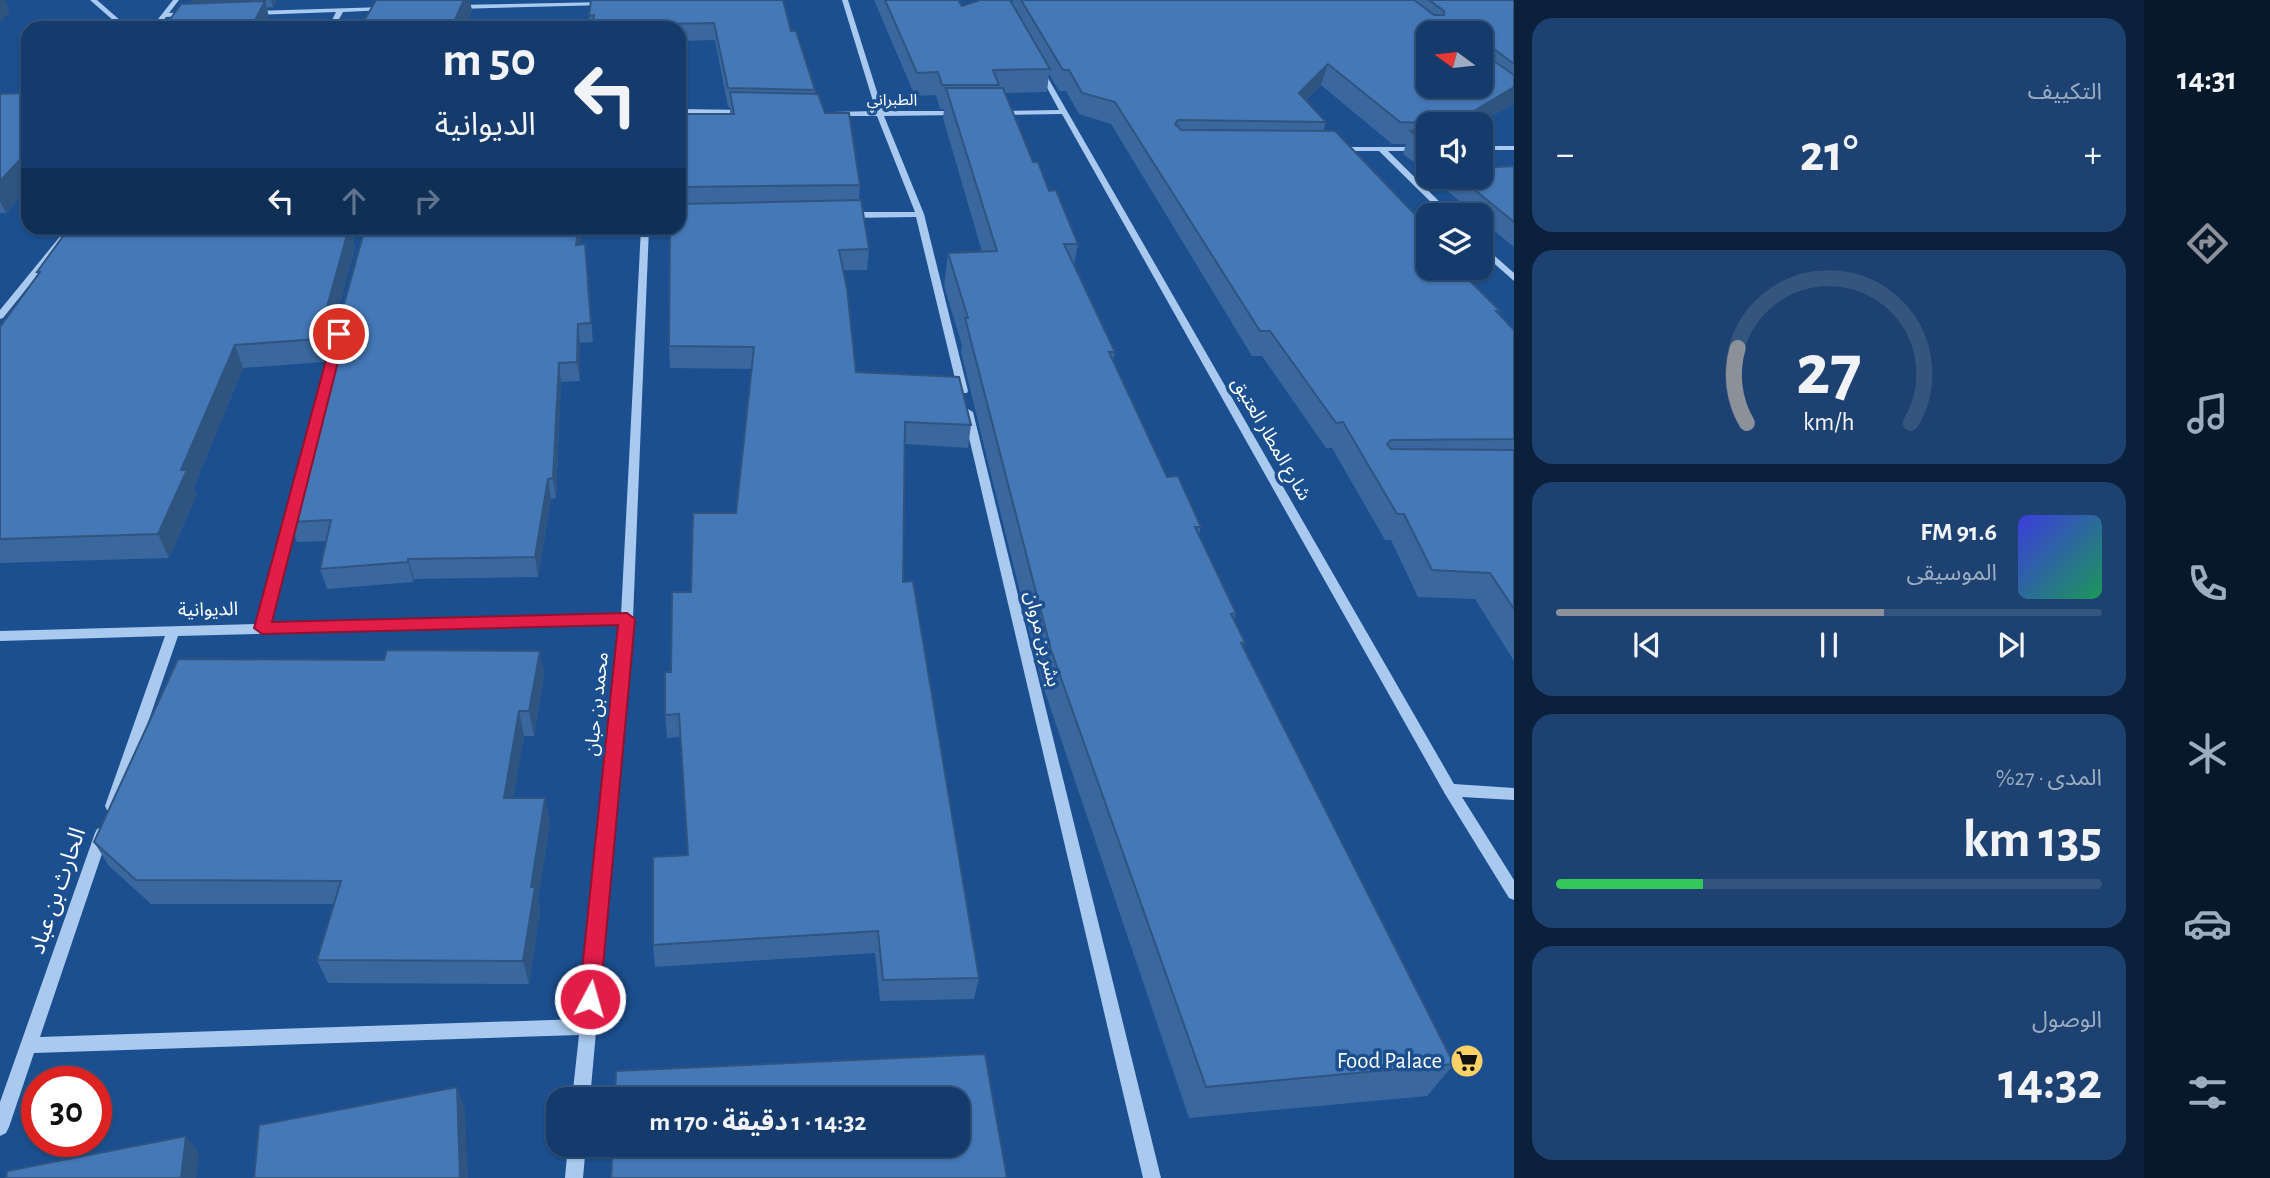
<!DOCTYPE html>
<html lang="ar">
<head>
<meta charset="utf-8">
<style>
	body { margin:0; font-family:"Alegreya Sans","Noto Sans Arabic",sans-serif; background:#1d4271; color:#f1f3f6; direction:rtl; height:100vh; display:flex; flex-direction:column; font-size:26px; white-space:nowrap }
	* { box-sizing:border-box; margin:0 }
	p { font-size:23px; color:#9dadc1 }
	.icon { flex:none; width:38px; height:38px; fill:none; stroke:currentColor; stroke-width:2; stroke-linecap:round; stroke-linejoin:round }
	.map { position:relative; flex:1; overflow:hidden; direction:ltr }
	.details { display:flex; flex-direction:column; gap:18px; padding:18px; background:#0b203b; width:630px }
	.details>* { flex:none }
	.top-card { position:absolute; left:21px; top:21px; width:665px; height:214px; border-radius:21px; box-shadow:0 2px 5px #0004,0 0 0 2px #33557e; direction:rtl; background:#143b6b; color:#f1f3f6; overflow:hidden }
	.needle { width:46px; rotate:285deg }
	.buttons { position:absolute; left:1416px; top:21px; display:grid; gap:14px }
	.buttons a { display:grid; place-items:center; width:77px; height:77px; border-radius:14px; background:#143b6b; box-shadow:0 2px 5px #0004,0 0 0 2px #33557e; font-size:35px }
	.speed { position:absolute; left:21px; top:1066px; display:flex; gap:14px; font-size:35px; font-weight:700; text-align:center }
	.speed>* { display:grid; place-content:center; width:91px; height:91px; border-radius:50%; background:#143b6b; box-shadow:0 2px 5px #0004,0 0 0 2px #33557e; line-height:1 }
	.speed .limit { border:10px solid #d22; background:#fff; color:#111 }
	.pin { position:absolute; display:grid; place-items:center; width:60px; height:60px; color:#fff; margin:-30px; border:4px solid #fff; border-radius:50%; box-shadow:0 2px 7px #0007 }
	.me { position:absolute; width:77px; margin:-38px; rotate:6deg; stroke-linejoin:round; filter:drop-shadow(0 0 5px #0008) }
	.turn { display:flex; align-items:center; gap:24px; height:147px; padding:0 35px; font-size:32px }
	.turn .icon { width:91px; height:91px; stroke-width:2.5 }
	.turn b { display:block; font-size:49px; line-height:60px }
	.lanes { display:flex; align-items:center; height:66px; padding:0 35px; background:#0003; justify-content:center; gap:35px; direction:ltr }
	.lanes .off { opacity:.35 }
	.big { font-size:52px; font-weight:700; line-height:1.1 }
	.details .card { flex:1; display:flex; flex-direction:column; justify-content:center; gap:10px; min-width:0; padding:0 24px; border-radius:21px; background:#1d4271 }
	.details .dial { align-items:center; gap:0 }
	.dial svg { height:182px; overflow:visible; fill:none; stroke:#33557e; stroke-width:7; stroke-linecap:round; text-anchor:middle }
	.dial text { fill:#f1f3f6; stroke:none }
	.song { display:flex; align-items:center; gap:21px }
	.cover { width:84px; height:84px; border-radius:10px; background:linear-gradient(135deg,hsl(240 70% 55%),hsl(150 70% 35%)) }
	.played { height:7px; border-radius:4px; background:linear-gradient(90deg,#8c9099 60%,#33557e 60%) }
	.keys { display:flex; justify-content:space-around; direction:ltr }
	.heat { display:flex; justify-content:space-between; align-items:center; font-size:38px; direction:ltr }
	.charge { height:10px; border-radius:5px; background:linear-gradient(90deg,#34c759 27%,#33557e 0) }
	.trip { position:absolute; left:546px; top:1087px; width:424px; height:70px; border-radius:21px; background:#143b6b; box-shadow:0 2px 5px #0004,0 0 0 2px #33557e; font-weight:700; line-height:70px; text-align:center; direction:rtl }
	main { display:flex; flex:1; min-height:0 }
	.tabs { display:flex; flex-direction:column; width:126px; justify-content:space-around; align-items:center; background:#08182b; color:#9dadc1 }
	.tabs .icon { width:49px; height:49px }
	.tabs .active { color:#8c9099 }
	.tabs b { font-size:32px; color:#f1f3f6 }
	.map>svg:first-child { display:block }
</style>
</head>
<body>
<main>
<nav class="tabs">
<b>14:31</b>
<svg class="icon active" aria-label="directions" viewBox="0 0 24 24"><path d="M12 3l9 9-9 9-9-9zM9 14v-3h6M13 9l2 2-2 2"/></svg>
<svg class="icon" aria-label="music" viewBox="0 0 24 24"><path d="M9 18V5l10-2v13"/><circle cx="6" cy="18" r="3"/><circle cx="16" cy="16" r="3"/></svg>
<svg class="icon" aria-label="phone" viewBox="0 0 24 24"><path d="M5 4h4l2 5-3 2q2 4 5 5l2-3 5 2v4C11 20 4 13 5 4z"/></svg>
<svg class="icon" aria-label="climate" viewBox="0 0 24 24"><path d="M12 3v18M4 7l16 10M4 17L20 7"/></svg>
<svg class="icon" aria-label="car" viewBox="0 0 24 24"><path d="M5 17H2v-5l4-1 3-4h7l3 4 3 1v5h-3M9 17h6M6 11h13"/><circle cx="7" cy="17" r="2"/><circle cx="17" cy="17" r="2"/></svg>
<svg class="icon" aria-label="filters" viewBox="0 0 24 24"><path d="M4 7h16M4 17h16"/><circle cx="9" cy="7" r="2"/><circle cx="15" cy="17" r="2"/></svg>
</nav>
<section class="details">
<div class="card"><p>التكييف</p>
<div class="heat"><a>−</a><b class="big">21°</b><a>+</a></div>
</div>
<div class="card dial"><svg viewBox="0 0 100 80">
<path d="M14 69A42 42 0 1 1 86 69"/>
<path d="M14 69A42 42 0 0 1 10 36" stroke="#8c9099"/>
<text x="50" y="56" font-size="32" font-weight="700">27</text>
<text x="50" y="72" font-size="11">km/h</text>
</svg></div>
<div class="card">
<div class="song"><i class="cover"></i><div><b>91.6 FM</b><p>الموسيقى</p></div></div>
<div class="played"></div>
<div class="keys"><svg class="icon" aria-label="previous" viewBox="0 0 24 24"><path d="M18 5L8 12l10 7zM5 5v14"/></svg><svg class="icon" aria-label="pause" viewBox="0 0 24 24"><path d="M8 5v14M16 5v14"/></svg><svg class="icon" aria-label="next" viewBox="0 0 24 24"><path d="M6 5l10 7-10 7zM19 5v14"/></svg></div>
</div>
<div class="card"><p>المدى · 27%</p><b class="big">135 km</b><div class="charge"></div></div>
<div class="card"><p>الوصول</p><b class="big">14:32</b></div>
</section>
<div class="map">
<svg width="1514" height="1178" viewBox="0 0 1514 1178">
	<rect width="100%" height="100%" fill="#1b4f8f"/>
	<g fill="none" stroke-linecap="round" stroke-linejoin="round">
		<g fill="#a9c9ee" fill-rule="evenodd">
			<path d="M 90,0 L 97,0 L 129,28 L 122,28 Z"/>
			<path d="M 173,0 L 179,0 L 169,13 L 189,12 L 191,13 L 191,15 L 166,17 L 157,28 L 151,28 Z"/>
			<path d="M 842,0 L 848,0 L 883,111 L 959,111 L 963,113 L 959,115 L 884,116 L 924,214 L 968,391 L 967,393 L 959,393 L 958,391 L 916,217 L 847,218 L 843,215 L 847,212 L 915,212 L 877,116 L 833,116 L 829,114 L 833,112 L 876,111 Z"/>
			<path d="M 605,2 L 607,5 L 456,9 L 453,7 L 456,5 Z"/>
			<path d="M 385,7 L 387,10 L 343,12 L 334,28 L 328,28 L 336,12 L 253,15 L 250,13 L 253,11 Z"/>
			<path d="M 1041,69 L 1044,71 L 1454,784 L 1514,788 L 1514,800 L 1462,797 L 1514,880 L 1514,900 L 1509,898 L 1445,794 L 1062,114 L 998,115 L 994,113 L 998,111 L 1059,110 L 1038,71 Z"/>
			<path d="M 679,109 L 745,110 L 749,112 L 745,114 L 679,113 Z"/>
			<rect x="1480" y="146" width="34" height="4"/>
			<path d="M 1335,147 L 1428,147 L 1428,151 L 1388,151 L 1453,215 L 1444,215 L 1379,151 L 1338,151 L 1334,149 Z"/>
			<path d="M 67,228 L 75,228 L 3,318 L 0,319 L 0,310 Z"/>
			<path d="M 641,228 L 649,228 L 633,619 L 590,1099 L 572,1099 L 579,1035 L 34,1053 L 9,1127 L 6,1133 L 0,1136 L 0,1102 L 95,833 L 97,829 L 102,827 L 107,829 L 109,833 L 40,1037 L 580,1019 L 620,624 L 178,636 L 119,806 L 117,810 L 112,812 L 107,810 L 105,806 L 165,636 L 0,641 L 0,631 L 257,624 L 334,333 L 339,330 L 344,333 L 269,624 L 621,615 Z"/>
			<path d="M 1480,243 L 1514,273 L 1514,281 L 1480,251 Z"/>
			<path d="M 968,409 L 973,412 L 1161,1178 L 1143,1178 L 963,412 Z"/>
			<path d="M 568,1144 L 586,1144 L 583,1178 L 565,1178 Z"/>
		</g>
	</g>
	<g fill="#3a679d">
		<path d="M 193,0 L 277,0 L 273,7 L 266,8 L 269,17 L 192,3 L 192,2 Z"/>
		<path d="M 591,0 L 791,31 L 815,90 L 815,94 L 860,185 L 859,200 L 869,249 L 867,270 L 843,270 L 856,372 L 971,425 L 968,448 L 905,444 L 903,582 L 979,978 L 974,999 L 880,1001 L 875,953 L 655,967 L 653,945 L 688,855 L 681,737 L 667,738 L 665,715 L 671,672 L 691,592 L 736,513 L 752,369 L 670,368 L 669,346 L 682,204 L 681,187 L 730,114 L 730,107 L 728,107 L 715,40 L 679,41 L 679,28 L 591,28 L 589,16 Z"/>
		<path d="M 874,0 L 958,0 L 962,6 L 1013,5 L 1013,0 L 1514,0 L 1514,103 L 1479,124 L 1428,124 L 1428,155 L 1415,163 L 1403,154 L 1406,144 L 1392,144 L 1321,85 L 1306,100 L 1326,122 L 1323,131 L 1428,268 L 1500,311 L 1498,314 L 1514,330 L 1514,661 L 1475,599 L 1418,597 L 1391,540 L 1385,540 L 1332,448 L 1326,448 L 1262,356 L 1252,356 L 1111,124 L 1079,114 L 1066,91 L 1059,91 L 1049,74 L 1047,92 L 1005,93 L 1033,162 L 1078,244 L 1074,265 L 1115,352 L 1113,360 L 1167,477 L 1201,527 L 1199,534 L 1236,613 L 1234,619 L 1245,642 L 1243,647 L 1454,1064 L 1427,1096 L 1189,1118 L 1043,686 L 961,352 L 962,345 L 944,286 L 948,253 L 982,252 L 943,118 L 944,109 L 940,109 L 936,95 L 915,96 Z"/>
		<path d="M 28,93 L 28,188 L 6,213 L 0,213 L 0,94 Z"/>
		<path d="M 1514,166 L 1514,247 L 1480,219 L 1480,215 L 1476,215 L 1444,188 L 1448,177 L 1480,177 Z"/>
		<path d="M 69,228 L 351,228 L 355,247 L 324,362 L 243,368 L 194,487 L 197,494 L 169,558 L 0,563 L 0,327 L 38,275 L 37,272 Z"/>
		<path d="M 581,234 L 580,245 L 587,263 L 593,342 L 580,343 L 580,381 L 561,382 L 556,498 L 551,499 L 538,577 L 414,579 L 413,582 L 327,589 L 320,569 L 326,541 L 297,542 L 290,522 L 321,416 L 336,349 L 334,341 Z"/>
		<path d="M 540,651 L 544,676 L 534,736 L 524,736 L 513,798 L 545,798 L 550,822 L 538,899 L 540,911 L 529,984 L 328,983 L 317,960 L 334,904 L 151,904 L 109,866 L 94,842 L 384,660 Z"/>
	</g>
	<g fill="#305480">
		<path d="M 0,0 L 5,0 L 10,12 L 0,22 Z"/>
		<path d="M 271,0 L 277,0 L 273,7 Z"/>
		<path d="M 464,0 L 470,0 L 472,11 L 465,28 L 451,28 Z"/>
		<path d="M 265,1 L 269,17 L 263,28 L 251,28 Z"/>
		<path d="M 1328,64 L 1321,85 L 1293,114 L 1299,93 Z"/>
		<path d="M 1514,87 L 1514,103 L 1479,124 L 1452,124 Z"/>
		<path d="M 1428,138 L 1428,155 L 1415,163 L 1423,141 Z"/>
		<path d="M 28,151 L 28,188 L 6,213 L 0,201 L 0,181 Z"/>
		<path d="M 349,228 L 351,228 L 355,247 L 324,362 L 318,339 Z"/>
		<path d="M 578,228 L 580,228 L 581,234 L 578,263 L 576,245 Z"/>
		<path d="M 578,324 L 580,343 L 580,381 L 577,362 Z"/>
		<path d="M 235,345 L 243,368 L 194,487 L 197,494 L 169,558 L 158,534 L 181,470 Z"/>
		<path d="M 559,363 L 561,382 L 556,498 L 553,478 Z"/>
		<path d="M 548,479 L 551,499 L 538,577 L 535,557 Z"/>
		<path d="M 408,559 L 414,579 L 413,582 L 408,562 Z"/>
		<path d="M 540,651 L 544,676 L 534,736 L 529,711 Z"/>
		<path d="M 519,711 L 524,736 L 509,822 L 504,798 Z"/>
		<path d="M 545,798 L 550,822 L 538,899 L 540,911 L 529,984 L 523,961 L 531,887 Z"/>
		<path d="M 457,1087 L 465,1109 L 468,1178 L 460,1178 Z"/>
		<path d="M 186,1136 L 199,1153 L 196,1178 L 181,1178 Z"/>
	</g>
	<g fill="#4478b7" stroke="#305480" stroke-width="2" fill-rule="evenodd">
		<path d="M 193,0 L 251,0 L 192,2 Z"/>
		<path d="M 376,0 L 464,0 L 451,28 L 360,28 Z"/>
		<path d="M 591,0 L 783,0 L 791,31 L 796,31 L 815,90 L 728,88 L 714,23 L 593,25 L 594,15 L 589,16 Z"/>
		<path d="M 885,0 L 958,0 L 962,6 L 980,0 L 1010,0 L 1050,69 L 993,70 L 999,85 L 942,85 L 938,72 L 917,73 Z"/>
		<path d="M 1021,0 L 1414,0 L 1434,15 L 1444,15 L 1444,11 L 1429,0 L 1514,0 L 1514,64 L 1490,46 L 1486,47 L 1487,56 L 1514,75 L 1514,87 L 1452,124 L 1400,122 L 1328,64 L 1299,93 L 1326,122 L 1178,120 L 1175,124 L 1181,130 L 1335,131 L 1428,228 L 1428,268 L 1457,268 L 1500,311 L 1496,311 L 1514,330 L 1514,439 L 1391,440 L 1387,444 L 1391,449 L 1514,450 L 1514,609 L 1490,573 L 1432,570 L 1404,514 L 1397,514 L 1343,422 L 1336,423 L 1270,331 L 1260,331 L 1115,102 L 1082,93 L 1069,70 L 1063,70 ZM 1428,33 L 1480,33 L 1480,86 L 1428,86 Z"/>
		<path d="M 265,1 L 251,28 L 164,28 L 181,4 Z"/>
		<path d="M 946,88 L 1003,88 L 1033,162 L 1038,162 L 1049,191 L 1056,190 L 1078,244 L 1064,244 L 1115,352 L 1109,352 L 1167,477 L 1178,476 L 1201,527 L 1195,527 L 1236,613 L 1231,614 L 1245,642 L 1241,643 L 1454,1064 L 1206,1087 L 1051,650 L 965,318 L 968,318 L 948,253 L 997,251 Z"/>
		<path d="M 730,92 L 818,94 L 825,113 L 849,113 L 860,185 L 681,187 L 686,114 L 734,114 Z"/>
		<path d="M 28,93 L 28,151 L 0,181 L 0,94 Z"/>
		<path d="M 1411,131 L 1428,131 L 1428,138 L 1423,141 Z"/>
		<path d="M 1514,166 L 1514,222 L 1459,177 L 1480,177 L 1480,168 Z"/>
		<path d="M 861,200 L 869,249 L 839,250 L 847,289 L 856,372 L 959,377 L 971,425 L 905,422 L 903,582 L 913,581 L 979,978 L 883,980 L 878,931 L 653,945 L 653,857 L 688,855 L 679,714 L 665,715 L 665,672 L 671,672 L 672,592 L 691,592 L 693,513 L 736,513 L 754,347 L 669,346 L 670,228 L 679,228 L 680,204 Z"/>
		<path d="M 69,228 L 349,228 L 318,339 L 235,345 L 181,470 L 187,470 L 158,534 L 0,539 L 0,327 L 40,272 L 37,272 Z"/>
		<path d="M 365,228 L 578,228 L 576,245 L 585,244 L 591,323 L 578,324 L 577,362 L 559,363 L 553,478 L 548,479 L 535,557 L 408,559 L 408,562 L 320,569 L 331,520 L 290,522 L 321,416 L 338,341 L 334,341 Z"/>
		<path d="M 387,650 L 540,651 L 529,711 L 519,711 L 504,798 L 545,798 L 531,887 L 535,887 L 523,961 L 317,960 L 341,881 L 136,880 L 94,842 L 178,659 L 384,660 Z"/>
		<path d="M 985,1054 L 1007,1178 L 611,1178 L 613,1144 L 957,1144 L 957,1099 L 615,1099 L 616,1071 Z"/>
		<path d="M 457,1087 L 460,1178 L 254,1178 L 259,1125 Z"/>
		<path d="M 186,1136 L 181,1178 L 6,1178 L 7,1171 Z"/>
	</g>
	<path fill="#e11d48" stroke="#92132f" stroke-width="2" d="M 339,331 L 345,334 L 272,622 L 627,613 L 635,619 L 600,999 L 597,1006 L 590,1009 L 582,1006 L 579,999 L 618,625 L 262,634 L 254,628 L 333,334 Z"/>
	<defs>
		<symbol id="supermarket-disc" viewBox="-11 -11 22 22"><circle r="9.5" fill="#ffd166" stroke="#1b4f8f"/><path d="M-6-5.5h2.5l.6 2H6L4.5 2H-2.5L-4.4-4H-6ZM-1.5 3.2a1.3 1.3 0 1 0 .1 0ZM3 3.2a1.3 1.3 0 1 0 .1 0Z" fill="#111"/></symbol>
	</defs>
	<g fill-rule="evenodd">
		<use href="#supermarket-disc" x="1448" y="1042" width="38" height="38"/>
	</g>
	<g text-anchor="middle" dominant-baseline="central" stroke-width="7" stroke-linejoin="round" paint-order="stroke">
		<g font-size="16" fill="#fff" stroke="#1b4f8f">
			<text x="892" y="100">الطبراني</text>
		</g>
		<g font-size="19" fill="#fff" stroke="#1b4f8f">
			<text transform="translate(1271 439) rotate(60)">شارع المطار العتيق</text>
			<text transform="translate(208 610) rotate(-1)">الديوانية</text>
			<text transform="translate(1042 639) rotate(76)">بشر بن مروان</text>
			<text transform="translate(597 704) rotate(-84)">محمد بن حبان</text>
		</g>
		<g font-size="23" fill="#fff" stroke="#1b4f8f">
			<text transform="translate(58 891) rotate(-71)">الحارث بن عباد</text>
		</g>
		<g font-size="23" fill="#fff" stroke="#1b4f8f" text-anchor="end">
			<text x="1442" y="1061">Food Palace</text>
		</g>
	</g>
</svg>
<div class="buttons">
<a><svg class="needle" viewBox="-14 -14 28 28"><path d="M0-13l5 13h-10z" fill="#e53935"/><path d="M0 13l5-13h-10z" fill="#9dadc1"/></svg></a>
<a><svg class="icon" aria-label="sound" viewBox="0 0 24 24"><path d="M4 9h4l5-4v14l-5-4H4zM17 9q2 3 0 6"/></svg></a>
<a><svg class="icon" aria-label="layers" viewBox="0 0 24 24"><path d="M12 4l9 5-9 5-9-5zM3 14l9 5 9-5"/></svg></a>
</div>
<div class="speed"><div class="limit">30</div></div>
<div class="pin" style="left:339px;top:334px;background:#d93025"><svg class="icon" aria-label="arrive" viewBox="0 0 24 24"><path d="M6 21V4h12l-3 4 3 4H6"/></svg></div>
<svg class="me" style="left:590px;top:999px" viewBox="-20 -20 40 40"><circle r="17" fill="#e11d48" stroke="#fff" stroke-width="3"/><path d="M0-11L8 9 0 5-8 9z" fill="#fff"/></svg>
<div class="trip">14:32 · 1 دقيقة · 170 m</div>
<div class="top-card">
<div class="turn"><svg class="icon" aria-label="left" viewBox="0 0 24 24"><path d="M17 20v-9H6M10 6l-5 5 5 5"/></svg><div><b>50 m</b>الديوانية</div></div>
<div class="lanes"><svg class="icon" aria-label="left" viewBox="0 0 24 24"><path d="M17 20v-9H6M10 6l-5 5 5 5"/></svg><svg class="icon off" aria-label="ahead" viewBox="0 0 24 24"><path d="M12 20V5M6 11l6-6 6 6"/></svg><svg class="icon off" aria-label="right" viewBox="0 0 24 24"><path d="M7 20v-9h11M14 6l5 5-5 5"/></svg></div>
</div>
</div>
</main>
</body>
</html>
